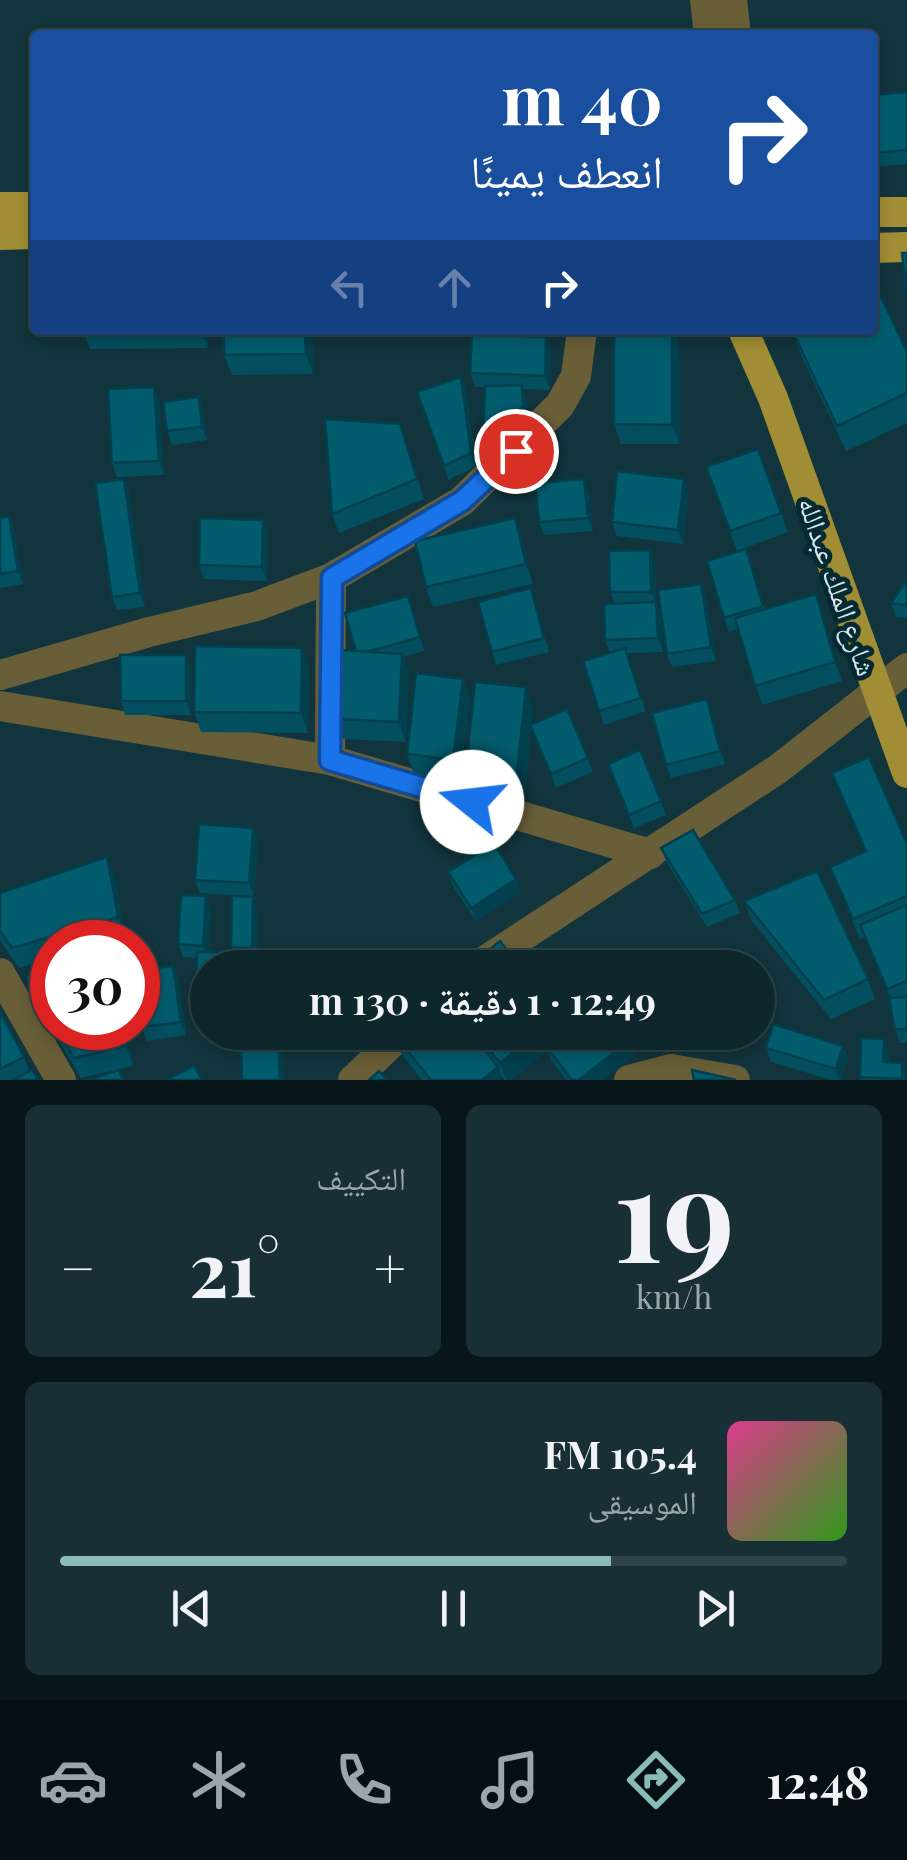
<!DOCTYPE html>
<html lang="ar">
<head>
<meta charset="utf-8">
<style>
	body { margin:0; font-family:"Playfair Display","Noto Naskh Arabic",serif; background:#172f35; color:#f1f3f6; direction:rtl; height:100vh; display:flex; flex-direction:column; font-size:38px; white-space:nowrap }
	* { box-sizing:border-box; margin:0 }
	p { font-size:32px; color:#9ba5aa }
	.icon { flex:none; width:55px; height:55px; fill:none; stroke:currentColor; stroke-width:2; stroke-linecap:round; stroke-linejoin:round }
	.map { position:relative; height:1080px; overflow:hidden; direction:ltr }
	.drawer { display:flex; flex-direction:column; gap:25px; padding:25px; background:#081519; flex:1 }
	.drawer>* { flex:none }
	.banner { position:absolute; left:30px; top:30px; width:848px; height:305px; border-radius:10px; box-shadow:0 5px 15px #0003,0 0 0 2px #2e4449; direction:rtl; background:#1a4fa0; color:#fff; overflow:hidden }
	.speed { position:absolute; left:30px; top:920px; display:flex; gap:20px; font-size:50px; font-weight:700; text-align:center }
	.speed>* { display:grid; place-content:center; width:130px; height:130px; border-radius:50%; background:#0e272d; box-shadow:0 5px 15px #0003,0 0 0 2px #2e4449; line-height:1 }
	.speed .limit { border:15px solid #d22; background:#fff; color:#111 }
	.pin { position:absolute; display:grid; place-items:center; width:85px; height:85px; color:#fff; margin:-42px; border:5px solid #fff; border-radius:50%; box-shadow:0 2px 10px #0007 }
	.me { position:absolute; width:110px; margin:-55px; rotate:286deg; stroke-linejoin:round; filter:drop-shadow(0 0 8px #0008) }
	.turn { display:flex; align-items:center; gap:35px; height:210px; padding:0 50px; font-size:45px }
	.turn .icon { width:130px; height:130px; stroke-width:2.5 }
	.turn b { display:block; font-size:70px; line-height:85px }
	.lanes { display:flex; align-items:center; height:95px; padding:0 50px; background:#0003; justify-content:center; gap:50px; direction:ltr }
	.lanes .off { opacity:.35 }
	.big { font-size:75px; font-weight:700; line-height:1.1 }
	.drawer .card { flex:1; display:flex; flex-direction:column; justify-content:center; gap:15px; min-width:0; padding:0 35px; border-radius:15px; background:#172f35 }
	.drawer .dial { align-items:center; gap:0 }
	.dial b { font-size:130px; line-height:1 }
	.song { display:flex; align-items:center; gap:30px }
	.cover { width:120px; height:120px; border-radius:15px; background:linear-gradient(135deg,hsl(330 70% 55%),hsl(110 70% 35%)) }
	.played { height:10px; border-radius:5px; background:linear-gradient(90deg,#8bbbb9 70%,#2e4449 70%) }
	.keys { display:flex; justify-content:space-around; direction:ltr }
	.heat { display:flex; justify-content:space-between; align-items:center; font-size:55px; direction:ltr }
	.drawer .tiles { flex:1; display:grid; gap:25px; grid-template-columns:1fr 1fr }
	.card:last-child { grid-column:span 2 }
	.trip { position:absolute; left:190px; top:950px; width:585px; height:100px; border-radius:50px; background:#0e272d; box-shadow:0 5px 15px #0003,0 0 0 2px #2e4449; font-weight:700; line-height:100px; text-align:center; direction:rtl }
	.menu { display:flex; height:160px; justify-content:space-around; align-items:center; background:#061012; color:#9ba5aa }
	.menu .icon { width:70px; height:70px }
	.menu .current { color:#8bbbb9 }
	.menu b { font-size:45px; color:#f1f3f6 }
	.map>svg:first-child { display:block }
</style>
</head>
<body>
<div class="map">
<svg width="907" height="1080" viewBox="0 0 907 1080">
	<rect width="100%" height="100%" fill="#12343c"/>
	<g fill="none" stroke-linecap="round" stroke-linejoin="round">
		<g stroke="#685f38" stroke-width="30">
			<path d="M 705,0 L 709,35"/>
			<path d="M 732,0 L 736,35"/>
			<path d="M 0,675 L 149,632 L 257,606 L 331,578 L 462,501 L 560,405 L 576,376 L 582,330"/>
			<path d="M 0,706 L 330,760 L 650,854"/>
			<path d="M 330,760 L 331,578"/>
			<path d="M 474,968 L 778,769 L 907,668"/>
			<path d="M 0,973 L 61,1080"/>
			<path d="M 353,1080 L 403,1032"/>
			<path d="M 629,1080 L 671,1069 L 735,1080"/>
		</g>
		<g stroke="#a18d35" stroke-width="30">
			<path d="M 0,207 L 35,207"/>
			<path d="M 872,212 L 907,212"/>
			<path d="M 0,235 L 35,234"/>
			<path d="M 872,248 L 907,247"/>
			<path d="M 743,330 L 773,398 L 907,773"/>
		</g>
	</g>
	<g fill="#034f5f">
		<path d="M 907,92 L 907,164 L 872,167 L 872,95 Z"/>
		<path d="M 83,330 L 208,330 L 208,348 L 90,349 Z"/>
		<path d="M 224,330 L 312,330 L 313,374 L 232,375 L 224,355 Z"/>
		<path d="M 792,330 L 907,352 L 907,423 L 846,451 L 801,355 Z"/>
		<path d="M 546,337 L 551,350 L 550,390 L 523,389 L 527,399 L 528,421 L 488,451 L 485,387 L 475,387 L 470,373 Z"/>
		<path d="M 679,344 L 680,444 L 621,444 L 614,424 Z"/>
		<path d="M 461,377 L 466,390 L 476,467 L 448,480 L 444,466 Z"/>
		<path d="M 199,397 L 203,411 L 207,440 L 172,445 L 167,431 Z"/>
		<path d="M 159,401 L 164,475 L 117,477 L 112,463 Z"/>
		<path d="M 407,444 L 424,499 L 339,533 L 332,514 Z"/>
		<path d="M 758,449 L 788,532 L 737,551 L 706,467 Z"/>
		<path d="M 124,479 L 129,493 L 145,607 L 117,610 L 112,597 Z"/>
		<path d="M 589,492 L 593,531 L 544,535 L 539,522 Z"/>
		<path d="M 689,493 L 683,544 L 616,536 L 612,522 Z"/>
		<path d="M 9,516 L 14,530 L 23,584 L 0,588 L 0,518 Z"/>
		<path d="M 515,518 L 522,538 L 533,584 L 433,607 L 426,587 Z"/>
		<path d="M 263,520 L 268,533 L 267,581 L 204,579 L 199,565 Z"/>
		<path d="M 650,550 L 655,563 L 656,602 L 661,616 L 663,652 L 627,653 L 646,711 L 604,725 L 583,661 L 610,652 L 605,640 L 615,604 L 610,592 Z"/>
		<path d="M 751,563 L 765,609 L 816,594 L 842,681 L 762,705 L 738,629 L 729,632 L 724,618 Z"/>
		<path d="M 907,580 L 907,618 L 896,617 L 891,603 Z"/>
		<path d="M 701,584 L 706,597 L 716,661 L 672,667 L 667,654 Z"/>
		<path d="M 531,588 L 549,652 L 496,665 L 492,652 Z"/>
		<path d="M 413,609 L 424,651 L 403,657 L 409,673 L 406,742 L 343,739 L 336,719 L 356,651 Z"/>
		<path d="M 302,648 L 309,668 L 308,733 L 201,732 L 194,712 Z"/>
		<path d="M 191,669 L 191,715 L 125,715 L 121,701 Z"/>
		<path d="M 463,679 L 470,699 L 460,780 L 414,774 L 407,754 Z"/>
		<path d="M 533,707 L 531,724 L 588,758 L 593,772 L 556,788 L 531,729 L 524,803 L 472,798 L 465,778 Z"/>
		<path d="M 711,712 L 725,764 L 671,778 L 666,765 Z"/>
		<path d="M 832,773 L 907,844 L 907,1043 L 900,1043 L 895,1029 L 890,998 L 865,937 L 860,939 L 830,867 L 865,852 Z"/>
		<path d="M 613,778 L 661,801 L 666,815 L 634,828 Z"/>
		<path d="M 253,828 L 258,842 L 254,897 L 200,893 L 195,880 Z"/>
		<path d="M 661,848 L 735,900 L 740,913 L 707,927 L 666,861 Z"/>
		<path d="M 448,872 L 516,879 L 521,893 L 476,921 L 453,886 Z"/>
		<path d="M 115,877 L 125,937 L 105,942 L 52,942 L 52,958 L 19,968 L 0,940 L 0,893 Z"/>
		<path d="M 744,901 L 868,979 L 875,999 L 831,1019 L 752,921 Z"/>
		<path d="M 211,910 L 208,952 L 232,952 L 231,948 L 258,911 L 257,962 L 256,962 L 258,968 L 208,968 L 208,1032 L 260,1032 L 260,1035 L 204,1036 L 197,1016 L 197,958 L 183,957 L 178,944 Z"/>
		<path d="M 173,966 L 178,979 L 186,1035 L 147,1041 L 142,1027 Z"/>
		<path d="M 52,973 L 52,1028 L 127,1028 L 133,1066 L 81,1078 L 32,995 L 25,975 Z"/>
		<path d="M 0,1011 L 24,1057 L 29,1071 L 38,1080 L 0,1080 Z"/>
		<path d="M 307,1032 L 349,1032 L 321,1052 Z"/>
		<path d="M 473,1032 L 624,1032 L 635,1054 L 601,1080 L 566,1080 L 551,1060 L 548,1050 L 511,1080 L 505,1080 L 500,1075 L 502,1080 L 422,1080 L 400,1052 L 393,1033 L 476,1040 Z"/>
		<path d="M 884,1039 L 889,1053 L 889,1062 L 902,1063 L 907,1080 L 861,1080 L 860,1077 Z"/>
		<path d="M 843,1046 L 848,1059 L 841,1080 L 831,1080 L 771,1062 L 766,1048 Z"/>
	</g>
	<g fill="#02404d">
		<path d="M 202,330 L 208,330 L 208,348 Z"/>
		<path d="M 305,330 L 312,330 L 313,374 L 306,354 Z"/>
		<path d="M 672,330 L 674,330 L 679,344 L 680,444 L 672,425 Z"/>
		<path d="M 546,337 L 551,350 L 550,390 L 545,376 Z"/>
		<path d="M 461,377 L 466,390 L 476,467 L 471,453 Z"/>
		<path d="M 522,385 L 527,399 L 528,421 L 488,451 L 483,437 Z"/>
		<path d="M 154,387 L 159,401 L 164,475 L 159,461 Z"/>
		<path d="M 199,397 L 203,411 L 207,440 L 202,427 Z"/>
		<path d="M 124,479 L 129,493 L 145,607 L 140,593 Z"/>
		<path d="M 584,479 L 589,492 L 593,531 L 588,518 Z"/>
		<path d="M 684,479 L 689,493 L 683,544 L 678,530 Z"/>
		<path d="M 9,516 L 14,530 L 23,584 L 18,571 Z"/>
		<path d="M 515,518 L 522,538 L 533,584 L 526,564 Z"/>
		<path d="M 263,520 L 268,533 L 267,581 L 262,567 Z"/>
		<path d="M 650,550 L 655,563 L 656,605 L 651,592 Z"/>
		<path d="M 701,584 L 706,597 L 716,661 L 711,647 Z"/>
		<path d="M 816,594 L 823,614 L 842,681 L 835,662 Z"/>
		<path d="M 656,602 L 661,616 L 663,652 L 658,638 Z"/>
		<path d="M 302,648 L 309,668 L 308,733 L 301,713 Z"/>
		<path d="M 402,654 L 409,673 L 406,742 L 399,722 Z"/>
		<path d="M 186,655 L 191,669 L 191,715 L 186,701 Z"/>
		<path d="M 463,679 L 470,699 L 460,780 L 453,760 Z"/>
		<path d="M 526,687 L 533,707 L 524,803 L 516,783 Z"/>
		<path d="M 707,699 L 711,712 L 725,764 L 720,751 Z"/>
		<path d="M 253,828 L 258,842 L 254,897 L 249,883 Z"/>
		<path d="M 107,857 L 115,877 L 125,937 L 118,917 Z"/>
		<path d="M 516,879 L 521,893 L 476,921 L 471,908 Z"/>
		<path d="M 206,896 L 211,910 L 208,959 L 203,946 Z"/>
		<path d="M 253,897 L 258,911 L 257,962 L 252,948 Z"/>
		<path d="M 252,952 L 258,968 L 252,968 Z"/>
		<path d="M 173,966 L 178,979 L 186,1035 L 181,1022 Z"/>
		<path d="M 123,1028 L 127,1028 L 133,1066 L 126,1046 Z"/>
		<path d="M 325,1032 L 349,1032 L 321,1052 L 317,1039 Z"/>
		<path d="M 538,1032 L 566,1032 L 546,1046 L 548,1050 L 511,1080 L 506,1080 L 500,1063 Z"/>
		<path d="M 278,1035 L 283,1048 L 284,1080 L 280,1080 Z"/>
		<path d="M 884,1039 L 889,1053 L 888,1076 L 883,1062 Z"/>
		<path d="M 630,1041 L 635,1054 L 601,1080 L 578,1080 Z"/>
		<path d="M 843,1046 L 848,1059 L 841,1080 L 839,1080 L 836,1069 Z"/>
		<path d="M 902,1063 L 907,1076 L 907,1080 L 902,1080 Z"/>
		<path d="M 498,1067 L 502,1080 L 482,1080 Z"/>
	</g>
	<g fill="#035c6e" stroke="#02404d" stroke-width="2.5">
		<path d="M 907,92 L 907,150 L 872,153 L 872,95 Z"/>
		<path d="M 902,253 L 907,253 L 907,297 Z"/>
		<path d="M 878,290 L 907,352 L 907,393 L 837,426 L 792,330 L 872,330 L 872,293 Z"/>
		<path d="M 224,330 L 305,330 L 306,354 L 224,355 Z"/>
		<path d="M 614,330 L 672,330 L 672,425 L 614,424 Z"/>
		<path d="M 472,334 L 546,337 L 545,376 L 470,373 Z"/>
		<path d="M 461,377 L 471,453 L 444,466 L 417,392 Z"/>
		<path d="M 522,385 L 523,407 L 483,437 L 485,386 Z"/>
		<path d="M 154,387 L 159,461 L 112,463 L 108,389 Z"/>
		<path d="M 199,397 L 202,427 L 167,431 L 163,402 Z"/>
		<path d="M 325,419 L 400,424 L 417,479 L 332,514 Z"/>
		<path d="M 758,449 L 781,513 L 730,531 L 706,467 Z"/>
		<path d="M 617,471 L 684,479 L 678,530 L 612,522 Z"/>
		<path d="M 124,479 L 140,593 L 112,597 L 95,483 Z"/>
		<path d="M 584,479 L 588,518 L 539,522 L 535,483 Z"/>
		<path d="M 9,516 L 18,571 L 0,574 L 0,518 Z"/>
		<path d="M 200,518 L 263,520 L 262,567 L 199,565 Z"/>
		<path d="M 515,518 L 526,564 L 426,587 L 415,541 Z"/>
		<path d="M 746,549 L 763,606 L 724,618 L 707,561 Z"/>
		<path d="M 650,550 L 651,592 L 610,592 L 609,551 Z"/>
		<path d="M 907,580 L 907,605 L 891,603 Z"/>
		<path d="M 701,584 L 711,647 L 667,654 L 658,590 Z"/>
		<path d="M 531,588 L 544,638 L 492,652 L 478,602 Z"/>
		<path d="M 816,594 L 835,662 L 755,686 L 735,618 Z"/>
		<path d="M 408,596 L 420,637 L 367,652 L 356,651 L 345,613 Z"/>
		<path d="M 656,602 L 658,638 L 605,640 L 604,604 Z"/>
		<path d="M 195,646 L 302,648 L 301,713 L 194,712 Z"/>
		<path d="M 625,648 L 641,698 L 599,711 L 583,661 Z"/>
		<path d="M 339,650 L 402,654 L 399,722 L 336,719 Z"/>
		<path d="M 120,655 L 186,655 L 186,701 L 121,701 Z"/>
		<path d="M 416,673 L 463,679 L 453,760 L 407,754 Z"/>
		<path d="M 475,682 L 526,687 L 516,783 L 465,778 Z"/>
		<path d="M 707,699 L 720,751 L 666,765 L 652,713 Z"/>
		<path d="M 567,709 L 588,758 L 551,774 L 530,725 Z"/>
		<path d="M 640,750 L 661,801 L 629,815 L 608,764 Z"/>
		<path d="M 869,757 L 907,844 L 907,896 L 853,919 L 830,867 L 866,851 L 832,773 Z"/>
		<path d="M 199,824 L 253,828 L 249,883 L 195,880 Z"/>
		<path d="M 693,830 L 735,900 L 702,914 L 661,848 Z"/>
		<path d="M 494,843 L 516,879 L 471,908 L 448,872 Z"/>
		<path d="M 107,857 L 118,917 L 12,948 L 0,931 L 0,893 Z"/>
		<path d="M 817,871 L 868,979 L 824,1000 L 744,901 Z"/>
		<path d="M 181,895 L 206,896 L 203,946 L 178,944 Z"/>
		<path d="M 232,896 L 253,897 L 252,948 L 231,948 Z"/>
		<path d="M 907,905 L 907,981 L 887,989 L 860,925 Z"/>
		<path d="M 500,941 L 521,968 L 468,968 Z"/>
		<path d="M 197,952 L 252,952 L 252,968 L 208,968 L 208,1016 L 197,1016 Z"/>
		<path d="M 345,960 L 351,968 L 335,968 Z"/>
		<path d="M 173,966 L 181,1022 L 142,1027 L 138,996 L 138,970 Z"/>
		<path d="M 52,973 L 52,1022 L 25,975 Z"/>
		<path d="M 907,997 L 907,1029 L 895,1029 L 889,998 Z"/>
		<path d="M 0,1011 L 24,1057 L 0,1069 Z"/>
		<path d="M 773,1024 L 843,1046 L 836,1069 L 766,1048 Z"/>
		<path d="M 56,1028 L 123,1028 L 126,1046 L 74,1058 Z"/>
		<path d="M 312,1032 L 325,1032 L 317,1039 Z"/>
		<path d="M 470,1032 L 498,1067 L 482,1080 L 431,1080 L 393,1033 Z"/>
		<path d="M 475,1032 L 538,1032 L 500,1063 Z"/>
		<path d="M 564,1032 L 624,1032 L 630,1041 L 578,1080 L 572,1080 L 546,1046 Z"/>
		<path d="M 278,1035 L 280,1080 L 242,1080 L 241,1036 Z"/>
		<path d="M 861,1038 L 884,1039 L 883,1062 L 902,1063 L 902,1079 L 860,1077 Z"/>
		<path d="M 194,1066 L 202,1080 L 166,1080 Z"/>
		<path d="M 32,1070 L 38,1080 L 13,1080 Z"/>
		<path d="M 119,1070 L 123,1080 L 87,1080 Z"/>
		<path d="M 692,1070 L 736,1080 L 694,1080 Z"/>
		<path d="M 379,1071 L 387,1080 L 369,1080 Z"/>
	</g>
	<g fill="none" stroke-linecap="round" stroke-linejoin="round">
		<defs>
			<path id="route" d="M 472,802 L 330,760 L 332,578 L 462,501 L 516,451"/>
		</defs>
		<use href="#route" stroke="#114b97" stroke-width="25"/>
		<use href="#route" stroke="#1a73e8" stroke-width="18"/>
	</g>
	<g text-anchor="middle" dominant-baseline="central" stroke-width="10" stroke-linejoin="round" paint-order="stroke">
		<g font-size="28" fill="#d6e8ed" stroke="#062a32">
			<text transform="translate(839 586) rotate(71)">شارع الملك عبدالله</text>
		</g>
	</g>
</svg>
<div class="speed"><div class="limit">30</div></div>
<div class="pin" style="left:516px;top:451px;background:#d93025"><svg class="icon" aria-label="arrive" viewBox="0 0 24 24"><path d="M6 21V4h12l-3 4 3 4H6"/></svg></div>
<svg class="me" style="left:472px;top:802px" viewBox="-20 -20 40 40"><circle r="19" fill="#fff"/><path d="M0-13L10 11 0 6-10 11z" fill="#1a73e8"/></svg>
<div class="trip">12:49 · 1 دقيقة · 130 m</div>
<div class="banner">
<div class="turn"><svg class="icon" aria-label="right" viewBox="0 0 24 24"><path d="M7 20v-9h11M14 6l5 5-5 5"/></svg><div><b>40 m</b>انعطف يمينًا</div></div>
<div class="lanes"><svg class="icon off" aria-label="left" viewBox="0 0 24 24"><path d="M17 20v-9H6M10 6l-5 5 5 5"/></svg><svg class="icon off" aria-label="ahead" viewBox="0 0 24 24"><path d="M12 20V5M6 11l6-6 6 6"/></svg><svg class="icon" aria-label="right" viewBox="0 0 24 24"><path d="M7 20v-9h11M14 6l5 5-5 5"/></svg></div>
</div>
</div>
<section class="drawer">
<div class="tiles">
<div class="card dial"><b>19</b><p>km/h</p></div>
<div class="card"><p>التكييف</p>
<div class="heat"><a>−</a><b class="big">21°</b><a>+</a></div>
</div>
<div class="card">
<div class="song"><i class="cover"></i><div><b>105.4 FM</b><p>الموسيقى</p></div></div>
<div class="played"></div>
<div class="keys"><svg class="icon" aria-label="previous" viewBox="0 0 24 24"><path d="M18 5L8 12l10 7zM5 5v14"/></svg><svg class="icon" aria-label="pause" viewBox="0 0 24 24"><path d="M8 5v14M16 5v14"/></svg><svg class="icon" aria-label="next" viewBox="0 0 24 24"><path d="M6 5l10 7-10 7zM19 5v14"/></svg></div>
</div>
</div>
</section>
<nav class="menu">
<b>12:48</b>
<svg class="icon current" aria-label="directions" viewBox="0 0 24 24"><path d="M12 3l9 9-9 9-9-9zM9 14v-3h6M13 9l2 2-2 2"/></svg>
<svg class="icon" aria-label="music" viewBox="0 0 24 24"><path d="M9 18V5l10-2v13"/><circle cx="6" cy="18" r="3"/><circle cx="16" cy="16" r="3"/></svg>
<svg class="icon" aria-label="phone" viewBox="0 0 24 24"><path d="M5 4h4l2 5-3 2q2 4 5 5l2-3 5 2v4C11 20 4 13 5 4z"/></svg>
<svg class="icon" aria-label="climate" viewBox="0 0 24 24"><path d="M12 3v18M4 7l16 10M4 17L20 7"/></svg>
<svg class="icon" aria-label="car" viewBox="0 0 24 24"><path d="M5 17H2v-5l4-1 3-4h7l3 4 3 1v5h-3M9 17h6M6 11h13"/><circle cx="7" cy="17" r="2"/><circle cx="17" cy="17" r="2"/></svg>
</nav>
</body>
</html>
